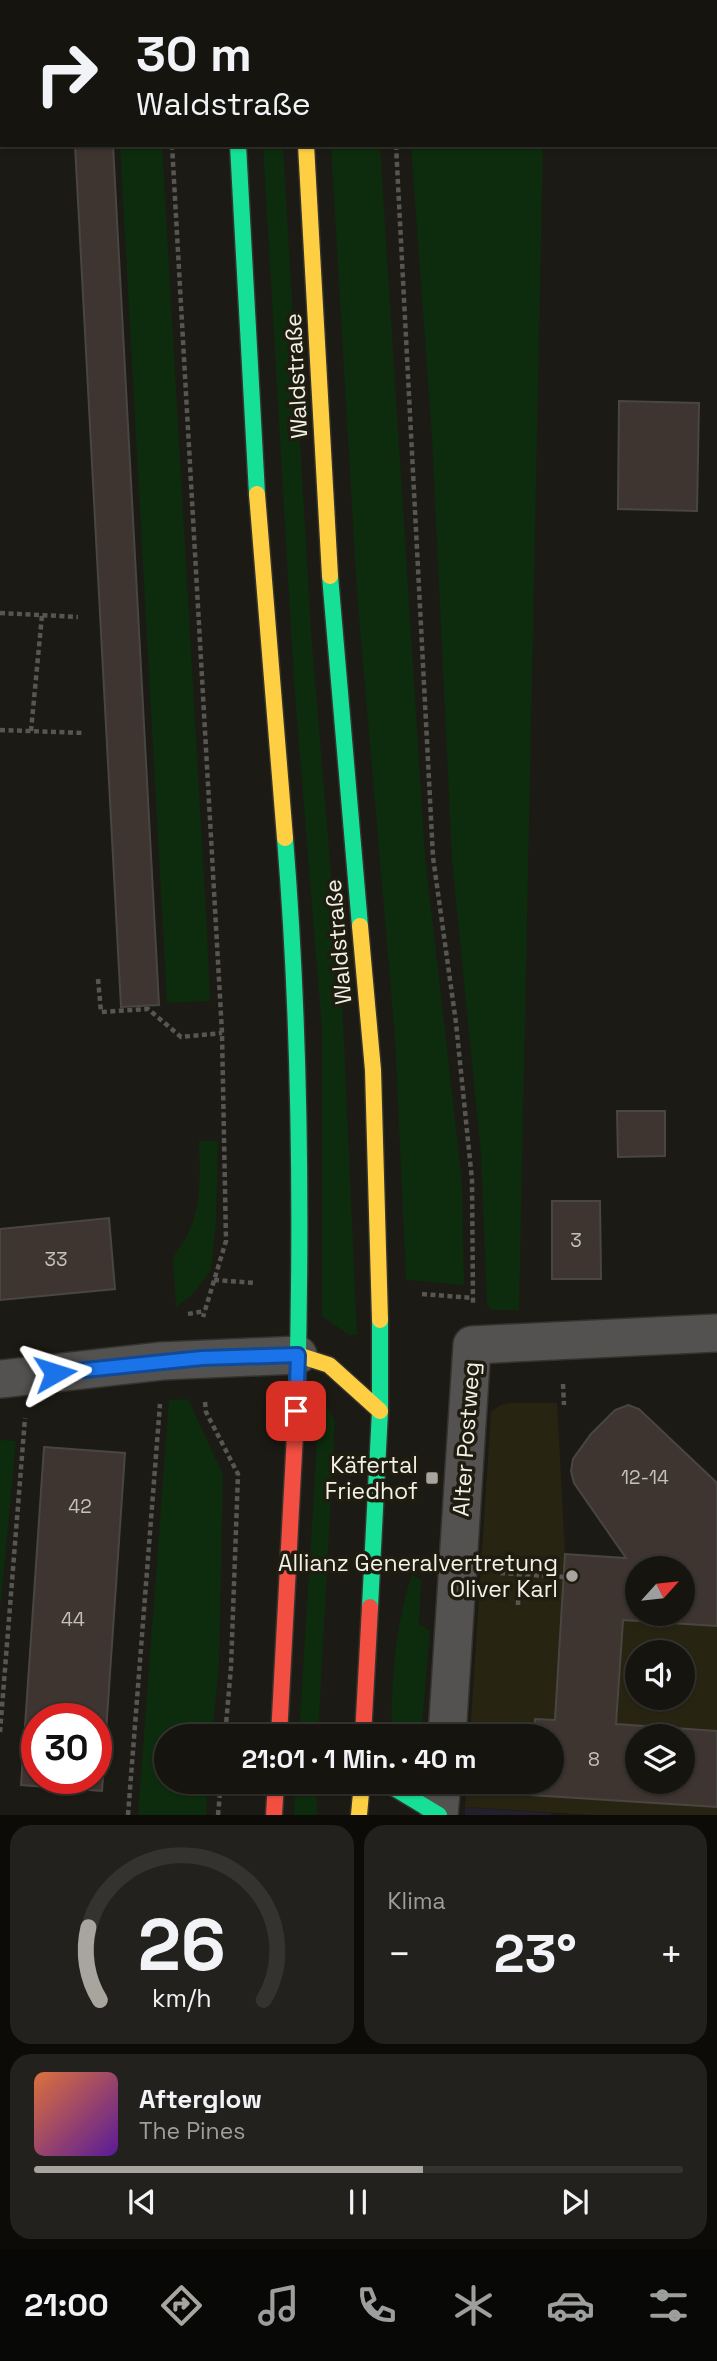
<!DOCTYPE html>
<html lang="de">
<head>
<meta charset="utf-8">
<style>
	body { margin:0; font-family:"Space Grotesk",sans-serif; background:#22211d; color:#f1f3f6; height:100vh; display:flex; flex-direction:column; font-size:26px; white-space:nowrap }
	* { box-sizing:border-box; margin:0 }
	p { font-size:23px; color:#9d9e9e }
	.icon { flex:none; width:38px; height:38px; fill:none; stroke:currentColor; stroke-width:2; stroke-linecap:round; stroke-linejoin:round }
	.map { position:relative; height:1815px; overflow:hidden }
	.sheet { display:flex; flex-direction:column; gap:10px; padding:10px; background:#0c0b08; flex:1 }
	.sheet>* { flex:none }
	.top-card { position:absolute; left:0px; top:0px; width:718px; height:147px; box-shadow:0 2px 5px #0004,0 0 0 2px #34332f; background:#15140f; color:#f1f3f6; overflow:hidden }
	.needle { width:46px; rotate:63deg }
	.fabs { position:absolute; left:625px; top:1556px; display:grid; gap:14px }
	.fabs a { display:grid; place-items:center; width:70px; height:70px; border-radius:50%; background:#15140f; box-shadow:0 2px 5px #0004,0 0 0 2px #34332f; font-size:35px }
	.speed { position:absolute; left:21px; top:1703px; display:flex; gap:14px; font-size:35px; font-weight:700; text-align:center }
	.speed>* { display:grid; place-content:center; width:91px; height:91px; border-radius:50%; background:#15140f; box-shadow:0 2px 5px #0004,0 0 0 2px #34332f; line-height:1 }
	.speed .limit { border:10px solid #d22; background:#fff; color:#111 }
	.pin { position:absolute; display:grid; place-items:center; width:60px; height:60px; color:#fff; margin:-30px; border-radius:14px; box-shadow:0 4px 10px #0006 }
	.me { position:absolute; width:77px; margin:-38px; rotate:84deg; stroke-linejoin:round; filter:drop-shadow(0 0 5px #0008) }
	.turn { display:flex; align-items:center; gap:24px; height:147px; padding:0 21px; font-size:32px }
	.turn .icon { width:91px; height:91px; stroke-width:2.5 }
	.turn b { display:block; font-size:49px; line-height:60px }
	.big { font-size:52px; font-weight:600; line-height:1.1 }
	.sheet .tile { flex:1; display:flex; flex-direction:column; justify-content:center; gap:10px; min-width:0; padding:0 24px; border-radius:21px; background:#22211d }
	.sheet .dial { align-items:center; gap:0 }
	.dial svg { height:182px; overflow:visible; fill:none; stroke:#34332f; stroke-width:7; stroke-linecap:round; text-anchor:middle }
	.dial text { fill:#f1f3f6; stroke:none }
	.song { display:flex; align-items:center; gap:21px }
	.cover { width:84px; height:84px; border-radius:10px; background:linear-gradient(135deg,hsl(20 70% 55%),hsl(270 70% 35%)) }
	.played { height:7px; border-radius:4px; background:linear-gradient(90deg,#a7a59d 60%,#34332f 60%) }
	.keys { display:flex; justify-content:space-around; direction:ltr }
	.heat { display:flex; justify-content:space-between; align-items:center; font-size:38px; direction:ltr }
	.sheet .tiles { flex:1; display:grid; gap:10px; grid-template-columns:1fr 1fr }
	.tile:last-child { grid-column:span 2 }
	.trip { position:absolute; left:154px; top:1724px; width:410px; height:70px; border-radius:35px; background:#15140f; box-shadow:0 2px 5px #0004,0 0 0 2px #34332f; font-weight:600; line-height:70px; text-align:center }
	.tabs { display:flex; height:112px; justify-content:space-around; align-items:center; background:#080806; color:#9d9e9e }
	.tabs .icon { width:49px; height:49px }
	.tabs .active { color:#a7a59d }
	.tabs b { font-size:32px; color:#f1f3f6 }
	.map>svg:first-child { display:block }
</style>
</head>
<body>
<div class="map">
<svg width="717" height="1815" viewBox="0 0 717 1815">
	<rect width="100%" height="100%" fill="#1c1a14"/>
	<path fill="#231f2c" d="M 465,1807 L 551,1813 L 551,1815 L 465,1815 Z"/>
	<path fill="#282412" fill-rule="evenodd" d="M 510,1403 L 557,1403 L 565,1554 L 717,1564 L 717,1815 L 593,1815 L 465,1807 L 467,1782 L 551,1782 L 551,1736 L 470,1736 L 491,1412 L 501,1405 ZM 637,1568 L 682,1568 L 682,1614 L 637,1614 ZM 637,1652 L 682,1652 L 682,1698 L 637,1698 ZM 637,1736 L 682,1736 L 682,1782 L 637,1782 Z"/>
	<g fill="#0d2c0d">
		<path d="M 120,145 L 162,145 L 207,930 L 210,1001 L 167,1003 Z"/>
		<path d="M 263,145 L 283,145 L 311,631 L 343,1019 L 357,1335 L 349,1335 L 322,1316 L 322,1030 L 294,682 Z"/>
		<path d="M 331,145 L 380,145 L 425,856 L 462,1181 L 464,1285 L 406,1280 L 395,1037 L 357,593 Z"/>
		<path d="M 411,145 L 543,145 L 519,1310 L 492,1310 L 487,1305 L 481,1155 L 452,860 L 432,437 Z"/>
		<path d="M 199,1141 L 218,1141 L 216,1222 L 211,1270 L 194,1293 L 176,1307 L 173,1257 C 203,1220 200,1185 199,1141 Z"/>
		<path d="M 188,1399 L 223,1475 L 219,1666 L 212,1736 L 166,1736 L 166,1782 L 208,1782 L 206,1815 L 138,1815 L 169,1400 Z"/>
		<path d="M 325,1403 L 335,1421 L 318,1736 L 299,1736 L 319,1410 Z"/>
		<path d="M 0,1440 L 16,1441 L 0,1611 Z"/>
		<path d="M 412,1575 L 421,1580 L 419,1624 L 430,1631 L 421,1736 L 392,1736 C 390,1690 396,1618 412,1575 Z"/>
		<path d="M 296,1782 L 316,1782 L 317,1815 L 294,1815 Z"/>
	</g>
	<g fill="#3e3430" stroke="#494642" stroke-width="2" fill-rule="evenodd">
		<path d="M 75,145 L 113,145 L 159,1005 L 121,1007 Z"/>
		<path d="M 619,401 L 699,403 L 697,511 L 618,509 Z"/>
		<path d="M 617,1111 L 665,1111 L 665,1156 L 618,1157 Z"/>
		<path d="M 552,1201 L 600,1201 L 601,1279 L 552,1279 Z"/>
		<path d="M 109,1218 L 115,1289 L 0,1300 L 0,1229 Z"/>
		<path d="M 628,1405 L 639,1409 L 717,1483 L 717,1626 L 623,1620 L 616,1724 L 717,1731 L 717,1807 L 531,1795 L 532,1782 L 551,1782 L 551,1736 L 534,1736 L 535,1719 L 555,1720 L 565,1554 L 626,1558 L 574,1483 L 571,1471 L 573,1459 L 591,1434 L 615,1410 ZM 637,1568 L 682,1568 L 682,1614 L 637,1614 ZM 637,1736 L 682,1736 L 682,1782 L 637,1782 Z"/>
		<path d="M 44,1447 L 125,1453 L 102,1791 L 21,1785 ZM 37,1718 L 96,1718 L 96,1778 L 37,1778 Z"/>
	</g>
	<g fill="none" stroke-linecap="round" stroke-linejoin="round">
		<defs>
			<g id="street">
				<path d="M 0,1379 L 162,1361 L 298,1355"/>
				<path d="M 447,1736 L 472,1345 L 717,1333"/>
				<path d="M 439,1815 L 442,1782"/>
			</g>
			<g id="fast">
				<path d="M 230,0 L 230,2"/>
				<path d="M 238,145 L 257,494"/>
				<path d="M 330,576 L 360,926"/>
				<path d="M 285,838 C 300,1024 302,1209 297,1396"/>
				<path d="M 370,1607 L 380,1411 L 380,1320"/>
				<path d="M 384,1782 L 439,1815"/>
			</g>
			<g id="slow">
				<path d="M 306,145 L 330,576"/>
				<path d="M 257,494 L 285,838"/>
				<path d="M 360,926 L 373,1070 L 380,1320"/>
				<path d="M 298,1355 L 329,1365 L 380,1411"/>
				<path d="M 359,1815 L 362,1782"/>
			</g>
			<g id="jam">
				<path d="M 298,0 L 299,2"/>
				<path d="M 279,1736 L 297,1396"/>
				<path d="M 363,1736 L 370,1607"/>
				<path d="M 274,1815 L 276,1782"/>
			</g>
		</defs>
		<use href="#street" stroke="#35332e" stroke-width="40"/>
		<use href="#fast" stroke="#35332e" stroke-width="19"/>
		<use href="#slow" stroke="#35332e" stroke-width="19"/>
		<use href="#jam" stroke="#35332e" stroke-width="19"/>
		<g stroke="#585653" stroke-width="4.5" stroke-dasharray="5 3.5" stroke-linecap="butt">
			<path d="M 163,0 L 163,2"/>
			<path d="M 385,0 L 385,2"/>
			<path d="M 0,45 L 2,45"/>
			<path d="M 172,145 L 222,1033 L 226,1241 L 203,1317"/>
			<path d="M 396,145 L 433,857 L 456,1023 L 472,1180 L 473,1303"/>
			<path d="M 0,613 L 78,617"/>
			<path d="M 0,730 L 85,733"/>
			<path d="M 31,731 L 42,615"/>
			<path d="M 98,979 L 101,1012 L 148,1009 L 181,1037 L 222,1033"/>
			<path d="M 214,1280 L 256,1283"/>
			<path d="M 422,1294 L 473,1298"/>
			<path d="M 188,1314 L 205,1311"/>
			<path d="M 563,1384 L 564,1405"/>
			<path d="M 205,1402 L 206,1412 L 238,1474 L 231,1667 L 225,1736"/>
			<path d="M 500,1573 L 564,1577"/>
			<path d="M 518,1605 L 519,1574"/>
			<path d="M 0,1732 L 25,1418"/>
			<path d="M 128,1815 L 160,1404"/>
			<path d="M 218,1815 L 221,1782"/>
		</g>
		<use href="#street" stroke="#545250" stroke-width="37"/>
		<use href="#fast" stroke="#16e098" stroke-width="16"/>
		<use href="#slow" stroke="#ffcf43" stroke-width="16"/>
		<use href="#jam" stroke="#f24e42" stroke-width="16"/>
	</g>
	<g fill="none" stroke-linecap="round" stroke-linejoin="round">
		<defs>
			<path id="route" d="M 55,1373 L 202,1358 L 298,1355 L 296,1411"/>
		</defs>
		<use href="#route" stroke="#114b97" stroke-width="18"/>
		<use href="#route" stroke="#1a73e8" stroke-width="12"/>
	</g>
	<g fill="#a7a59d" stroke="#1f1c10" stroke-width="2.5">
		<rect x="425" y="1471" width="14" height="14" rx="3.5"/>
		<circle cx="572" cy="1576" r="7"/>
	</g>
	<g text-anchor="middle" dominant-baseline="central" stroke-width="7" stroke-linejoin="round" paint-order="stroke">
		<g font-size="19" fill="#c5c1b9">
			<text x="576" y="1240">3</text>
			<text x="56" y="1259">33</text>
			<text x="645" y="1477">12-14</text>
			<text x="80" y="1506">42</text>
			<text x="73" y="1619">44</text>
			<text x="594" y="1759">8</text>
		</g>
		<g font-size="23" fill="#f2f0e7" stroke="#1f1c10">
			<text transform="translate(296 376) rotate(-93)">Waldstraße</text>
			<text transform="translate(338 942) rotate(-95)">Waldstraße</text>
			<text transform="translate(466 1439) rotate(-86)">Alter Postweg</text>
		</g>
		<g font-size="23" fill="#f2f0e7" stroke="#1f1c10" text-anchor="end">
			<text x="418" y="1465">Käfertal<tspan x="418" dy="26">Friedhof</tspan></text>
			<text x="558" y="1563">Allianz Generalvertretung<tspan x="558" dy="26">Oliver Karl</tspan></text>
		</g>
	</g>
</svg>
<div class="fabs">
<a><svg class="needle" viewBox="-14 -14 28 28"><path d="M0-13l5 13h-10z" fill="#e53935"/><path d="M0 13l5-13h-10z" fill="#9d9e9e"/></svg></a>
<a><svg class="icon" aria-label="sound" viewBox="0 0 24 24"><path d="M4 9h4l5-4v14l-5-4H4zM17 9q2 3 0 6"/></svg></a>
<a><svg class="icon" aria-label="layers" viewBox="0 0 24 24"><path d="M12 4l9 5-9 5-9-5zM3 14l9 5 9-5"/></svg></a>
</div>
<div class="speed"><div class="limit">30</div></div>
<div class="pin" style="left:296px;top:1411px;background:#d93025"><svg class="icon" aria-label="arrive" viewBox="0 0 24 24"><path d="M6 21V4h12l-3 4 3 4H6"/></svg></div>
<svg class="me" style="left:55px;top:1373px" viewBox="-20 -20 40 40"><path d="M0-17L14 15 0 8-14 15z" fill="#1a73e8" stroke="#fff" stroke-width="4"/></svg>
<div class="trip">21:01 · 1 Min. · 40 m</div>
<div class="top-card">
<div class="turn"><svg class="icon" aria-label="right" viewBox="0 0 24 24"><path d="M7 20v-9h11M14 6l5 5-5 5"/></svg><div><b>30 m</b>Waldstraße</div></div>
</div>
</div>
<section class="sheet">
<div class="tiles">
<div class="tile dial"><svg viewBox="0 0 100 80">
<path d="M14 69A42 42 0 1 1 86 69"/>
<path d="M14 69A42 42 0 0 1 9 37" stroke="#a7a59d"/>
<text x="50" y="56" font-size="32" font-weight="700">26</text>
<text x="50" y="72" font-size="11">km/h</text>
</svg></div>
<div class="tile"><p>Klima</p>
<div class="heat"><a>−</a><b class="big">23°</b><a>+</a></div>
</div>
<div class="tile">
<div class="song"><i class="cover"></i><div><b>Afterglow</b><p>The Pines</p></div></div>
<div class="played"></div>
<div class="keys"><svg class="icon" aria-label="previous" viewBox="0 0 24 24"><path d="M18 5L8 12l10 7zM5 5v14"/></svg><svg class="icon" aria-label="pause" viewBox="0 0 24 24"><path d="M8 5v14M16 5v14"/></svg><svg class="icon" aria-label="next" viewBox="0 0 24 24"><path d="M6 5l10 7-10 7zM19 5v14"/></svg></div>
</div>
</div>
</section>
<nav class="tabs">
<b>21:00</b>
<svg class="icon active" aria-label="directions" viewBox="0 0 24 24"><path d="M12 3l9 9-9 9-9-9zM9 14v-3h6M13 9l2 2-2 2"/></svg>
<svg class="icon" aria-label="music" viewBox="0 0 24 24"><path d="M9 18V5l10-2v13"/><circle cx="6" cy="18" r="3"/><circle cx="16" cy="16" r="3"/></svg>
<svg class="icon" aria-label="phone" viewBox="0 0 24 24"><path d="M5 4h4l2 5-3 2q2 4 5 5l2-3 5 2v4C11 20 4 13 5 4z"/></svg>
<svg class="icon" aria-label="climate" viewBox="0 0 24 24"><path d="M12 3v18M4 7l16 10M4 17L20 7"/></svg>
<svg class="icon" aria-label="car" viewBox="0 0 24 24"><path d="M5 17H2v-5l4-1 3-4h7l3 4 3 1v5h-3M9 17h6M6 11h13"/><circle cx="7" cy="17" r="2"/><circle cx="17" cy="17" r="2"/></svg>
<svg class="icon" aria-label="filters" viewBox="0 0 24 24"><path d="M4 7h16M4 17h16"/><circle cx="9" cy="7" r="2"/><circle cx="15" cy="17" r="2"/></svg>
</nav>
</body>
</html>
